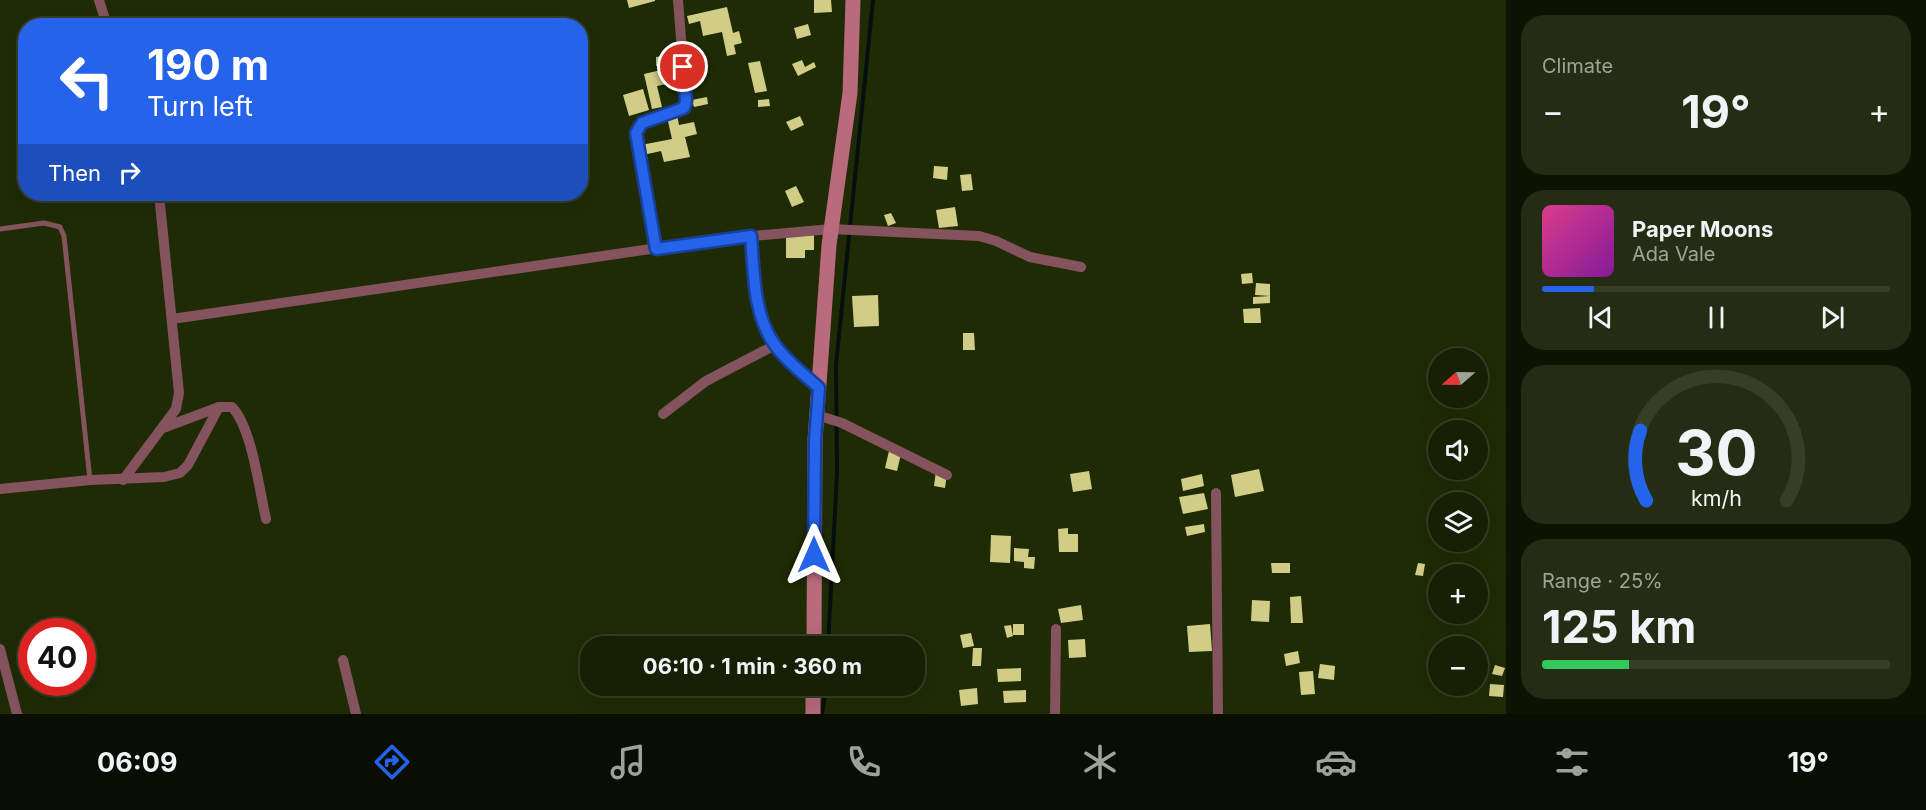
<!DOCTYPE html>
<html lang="en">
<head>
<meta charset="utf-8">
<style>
	body { margin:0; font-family:Inter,sans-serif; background:#242d13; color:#f1f3f6; height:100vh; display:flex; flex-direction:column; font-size:22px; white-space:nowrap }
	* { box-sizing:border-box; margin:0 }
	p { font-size:20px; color:#9ea39a }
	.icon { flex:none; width:33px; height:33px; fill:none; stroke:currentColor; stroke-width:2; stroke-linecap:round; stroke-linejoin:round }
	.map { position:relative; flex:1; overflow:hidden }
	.drawer { display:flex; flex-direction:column; gap:15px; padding:15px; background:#0d1202; width:420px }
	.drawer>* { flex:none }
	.guide { position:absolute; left:18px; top:18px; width:570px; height:183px; border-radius:24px; box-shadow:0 6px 24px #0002,0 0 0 2px #363e26; background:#2563eb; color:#fff; overflow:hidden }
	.needle { width:39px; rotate:250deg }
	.buttons { position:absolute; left:1428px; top:348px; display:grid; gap:12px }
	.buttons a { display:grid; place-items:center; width:60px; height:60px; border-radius:50%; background:#172004; box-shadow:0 6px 24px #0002,0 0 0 2px #363e26; font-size:30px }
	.speed { position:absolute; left:18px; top:618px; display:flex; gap:12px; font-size:30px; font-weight:700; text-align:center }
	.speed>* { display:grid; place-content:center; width:78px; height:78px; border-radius:50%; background:#172004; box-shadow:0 6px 24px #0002,0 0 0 2px #363e26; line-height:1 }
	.speed .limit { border:9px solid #d22; background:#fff; color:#111 }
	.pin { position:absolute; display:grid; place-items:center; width:51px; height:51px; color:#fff; margin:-26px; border:3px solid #fff; border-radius:50%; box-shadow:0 2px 6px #0007 }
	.me { position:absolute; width:66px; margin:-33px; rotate:0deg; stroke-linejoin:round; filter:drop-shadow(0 0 4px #0008) }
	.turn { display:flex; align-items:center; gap:21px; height:126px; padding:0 30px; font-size:27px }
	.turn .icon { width:78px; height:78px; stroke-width:2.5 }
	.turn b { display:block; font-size:42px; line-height:51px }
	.then { display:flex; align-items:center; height:57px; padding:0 30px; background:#0003; gap:12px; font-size:22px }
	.big { font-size:45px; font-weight:700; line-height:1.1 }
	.drawer .card { flex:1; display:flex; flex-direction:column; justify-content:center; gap:9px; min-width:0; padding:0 21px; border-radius:24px; background:#242d13 }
	.drawer .dial { align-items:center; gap:0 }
	.dial svg { height:156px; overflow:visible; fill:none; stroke:#363e26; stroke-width:7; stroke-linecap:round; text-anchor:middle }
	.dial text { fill:#f1f3f6; stroke:none }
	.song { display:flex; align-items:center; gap:18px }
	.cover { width:72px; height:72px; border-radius:9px; background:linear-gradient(135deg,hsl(330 70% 55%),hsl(290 70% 35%)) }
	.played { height:6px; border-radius:3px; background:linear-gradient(90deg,#2563eb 15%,#363e26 15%) }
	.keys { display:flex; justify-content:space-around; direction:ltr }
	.heat { display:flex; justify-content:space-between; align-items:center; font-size:33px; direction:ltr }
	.charge { height:9px; border-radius:4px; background:linear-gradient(90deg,#34c759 25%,#363e26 0) }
	.trip { position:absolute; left:580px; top:636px; width:345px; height:60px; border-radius:24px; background:#172004; box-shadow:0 6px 24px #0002,0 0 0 2px #363e26; font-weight:700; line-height:60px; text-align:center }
	.tabs { display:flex; height:96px; justify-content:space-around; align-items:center; background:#090d02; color:#9ea39a }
	.tabs .icon { width:42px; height:42px }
	.tabs .active { color:#2563eb }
	.tabs b { font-size:27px; color:#f1f3f6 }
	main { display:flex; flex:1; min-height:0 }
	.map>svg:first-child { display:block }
</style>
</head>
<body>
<main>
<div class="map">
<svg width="1506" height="714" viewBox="0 0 1506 714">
	<rect width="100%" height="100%" fill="#1f2b05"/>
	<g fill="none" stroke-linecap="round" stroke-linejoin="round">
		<g stroke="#040f0e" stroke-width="4">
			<path d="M 828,646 L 837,473 L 836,365 L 873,0"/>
			<path d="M 822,714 L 826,686"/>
		</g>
	</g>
	<g fill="#d1cd87">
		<path d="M 627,0 L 655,0 L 655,1 L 629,8 Z"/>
		<path d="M 814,0 L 831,0 L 832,12 L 814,13 Z"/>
		<path d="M 727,7 L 733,33 L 739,31 L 742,43 L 734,45 L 736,54 L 727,56 L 722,32 L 703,36 L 700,21 L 689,24 L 687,16 Z"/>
		<path d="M 808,24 L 811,35 L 797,39 L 794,28 Z"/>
		<path d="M 675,55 L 676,65 L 656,66 L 656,57 Z"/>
		<path d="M 701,56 L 704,66 L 688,71 L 685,61 Z"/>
		<path d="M 802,60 L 805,67 L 814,62 L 816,67 L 798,76 L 792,64 Z"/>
		<path d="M 760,61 L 767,91 L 755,93 L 748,63 Z"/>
		<path d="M 678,66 L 681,81 L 657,86 L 662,107 L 652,109 L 644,74 Z"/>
		<path d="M 643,89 L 649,110 L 629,116 L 623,95 Z"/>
		<path d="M 707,97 L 708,104 L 694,107 L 692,100 Z"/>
		<path d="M 769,99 L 770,106 L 758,107 L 758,100 Z"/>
		<path d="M 677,115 L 679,125 L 694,122 L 697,134 L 685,137 L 690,157 L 664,162 L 661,151 L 643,155 L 641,145 L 672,139 L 667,117 Z"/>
		<path d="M 800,116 L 804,125 L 791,131 L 786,122 Z"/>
		<path d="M 934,166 L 948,167 L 947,180 L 933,178 Z"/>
		<path d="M 971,174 L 973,190 L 962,191 L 960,175 Z"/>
		<path d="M 796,186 L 804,202 L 792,207 L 785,191 Z"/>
		<path d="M 955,207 L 958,226 L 939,228 L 936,210 Z"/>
		<path d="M 891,213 L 896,223 L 888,226 L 884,215 Z"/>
		<path d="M 786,232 L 814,232 L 814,250 L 805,250 L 805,258 L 786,258 Z"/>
		<path d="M 1252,273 L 1253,283 L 1242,284 L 1241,274 Z"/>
		<path d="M 1256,283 L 1270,284 L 1270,296 L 1255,295 Z"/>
		<path d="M 878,295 L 879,326 L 854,327 L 852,296 Z"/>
		<path d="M 1270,296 L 1270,303 L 1253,304 L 1253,297 Z"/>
		<path d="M 1260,308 L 1261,323 L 1244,323 L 1243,309 Z"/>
		<path d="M 963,333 L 974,333 L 975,350 L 963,350 Z"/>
		<path d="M 889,451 L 901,454 L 897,471 L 885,468 Z"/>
		<path d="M 1259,469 L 1264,491 L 1235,497 L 1231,475 Z"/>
		<path d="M 936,471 L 947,473 L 945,488 L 934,486 Z"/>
		<path d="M 1089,471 L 1092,489 L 1073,492 L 1070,474 Z"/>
		<path d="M 1202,474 L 1204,486 L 1183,491 L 1181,479 Z"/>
		<path d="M 1204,493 L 1208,509 L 1183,514 L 1179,497 Z"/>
		<path d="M 1204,524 L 1205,532 L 1187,536 L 1185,527 Z"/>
		<path d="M 1068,528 L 1068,534 L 1078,534 L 1078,552 L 1059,552 L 1058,529 Z"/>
		<path d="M 991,535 L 1011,536 L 1010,563 L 990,562 Z"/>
		<path d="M 1014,548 L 1029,549 L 1028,557 L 1035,557 L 1034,569 L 1024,568 L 1024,562 L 1014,561 Z"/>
		<path d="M 1271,563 L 1290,563 L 1290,573 L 1272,573 Z"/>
		<path d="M 1418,563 L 1425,564 L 1423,576 L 1415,575 Z"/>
		<path d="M 1301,596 L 1303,623 L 1291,623 L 1290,597 Z"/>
		<path d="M 1252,600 L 1270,601 L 1269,622 L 1251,621 Z"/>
		<path d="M 1081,605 L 1083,620 L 1061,623 L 1058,609 Z"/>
		<rect x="1013" y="624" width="11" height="11"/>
		<path d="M 1210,624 L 1212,651 L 1189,652 L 1187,626 Z"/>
		<path d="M 1011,625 L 1013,636 L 1007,638 L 1004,626 Z"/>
		<path d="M 971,633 L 974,646 L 963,648 L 960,635 Z"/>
		<path d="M 1085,639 L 1086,657 L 1069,658 L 1068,640 Z"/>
		<path d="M 973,648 L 982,648 L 981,666 L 972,666 Z"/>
		<path d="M 1298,651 L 1300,663 L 1286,666 L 1284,654 Z"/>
		<path d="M 1320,664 L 1335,666 L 1334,680 L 1318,678 Z"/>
		<path d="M 1495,665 L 1505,668 L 1502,676 L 1492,674 Z"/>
		<path d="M 1021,668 L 1021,681 L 998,682 L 997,669 Z"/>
		<path d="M 1313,671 L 1315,694 L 1301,695 L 1299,672 Z"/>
		<path d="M 1490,684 L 1504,685 L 1503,697 L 1489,696 Z"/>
		<path d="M 977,688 L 978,704 L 961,706 L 959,690 Z"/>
		<path d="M 1026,690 L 1026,702 L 1004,703 L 1003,691 Z"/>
	</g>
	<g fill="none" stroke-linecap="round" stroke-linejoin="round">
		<path stroke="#84535e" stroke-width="5" d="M 0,229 L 44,223 L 60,227 L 64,236 L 90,480"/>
		<g stroke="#84535e" stroke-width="10">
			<path d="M 99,0 L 107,26"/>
			<path d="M 751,236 C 754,272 753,315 775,345 C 787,361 804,375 819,388"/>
			<path d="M 656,249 L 636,133 L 642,123 L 684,108 L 686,101 L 678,0"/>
			<path d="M 172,319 L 719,239 L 831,229 L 979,236 L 996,241 L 1030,257 L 1081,267"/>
			<path d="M 663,414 L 706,381 L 775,345"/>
			<path d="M 817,415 L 842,423 L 947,475"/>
			<path d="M 163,428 L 219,407 L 232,407 C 252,428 259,489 266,519"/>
			<path d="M 123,480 L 176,409 L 179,393 L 159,194"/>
			<path d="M 0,489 L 90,480 L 164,477 L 180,473 L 188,465 L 219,407"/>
			<path d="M 1216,493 L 1218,714"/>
			<path d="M 0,649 L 17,714"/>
			<path d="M 343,660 L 356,714"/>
			<path d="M 1055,714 L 1056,629"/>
		</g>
		<g stroke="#b96a7d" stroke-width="15">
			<path d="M 814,646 L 815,440 L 829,245 L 850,93 L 853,0"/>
			<path d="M 813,714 L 813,686"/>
		</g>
	</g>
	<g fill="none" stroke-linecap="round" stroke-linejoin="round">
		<defs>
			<path id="route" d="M 683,67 L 686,101 L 684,108 L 642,123 L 636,133 L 656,249 L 751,236 C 754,272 753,315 775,345 C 787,362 805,375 819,388 L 815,440 L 814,555"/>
		</defs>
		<use href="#route" stroke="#184099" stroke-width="15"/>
		<use href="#route" stroke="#2563eb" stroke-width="10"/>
	</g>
</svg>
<div class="buttons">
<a><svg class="needle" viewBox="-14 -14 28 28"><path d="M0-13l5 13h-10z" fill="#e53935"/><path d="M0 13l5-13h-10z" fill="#9ea39a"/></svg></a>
<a><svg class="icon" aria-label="sound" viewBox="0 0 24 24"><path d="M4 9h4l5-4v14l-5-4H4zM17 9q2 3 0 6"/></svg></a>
<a><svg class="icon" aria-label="layers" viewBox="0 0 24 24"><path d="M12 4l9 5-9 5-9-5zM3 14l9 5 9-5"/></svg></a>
<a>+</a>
<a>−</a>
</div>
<div class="speed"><div class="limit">40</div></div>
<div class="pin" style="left:683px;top:67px;background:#d93025"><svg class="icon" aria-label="arrive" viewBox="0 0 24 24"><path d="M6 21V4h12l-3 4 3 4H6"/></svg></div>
<svg class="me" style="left:814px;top:555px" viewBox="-20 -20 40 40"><path d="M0-17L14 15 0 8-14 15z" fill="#2563eb" stroke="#fff" stroke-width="4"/></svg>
<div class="trip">06:10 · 1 min · 360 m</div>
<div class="guide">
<div class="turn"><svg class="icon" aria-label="left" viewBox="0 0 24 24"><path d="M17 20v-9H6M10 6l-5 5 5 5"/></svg><div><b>190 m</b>Turn left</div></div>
<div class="then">Then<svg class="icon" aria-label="right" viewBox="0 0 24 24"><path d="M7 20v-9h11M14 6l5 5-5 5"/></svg></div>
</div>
</div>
<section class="drawer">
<div class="card"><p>Climate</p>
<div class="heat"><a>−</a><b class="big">19°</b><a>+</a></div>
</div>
<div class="card">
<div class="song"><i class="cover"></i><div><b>Paper Moons</b><p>Ada Vale</p></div></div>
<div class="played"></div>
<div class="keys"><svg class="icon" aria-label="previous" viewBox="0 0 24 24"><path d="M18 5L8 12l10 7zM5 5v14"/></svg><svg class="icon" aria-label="pause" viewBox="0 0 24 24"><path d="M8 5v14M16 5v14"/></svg><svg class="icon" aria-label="next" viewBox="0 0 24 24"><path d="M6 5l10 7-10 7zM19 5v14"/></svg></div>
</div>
<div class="card dial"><svg viewBox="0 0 100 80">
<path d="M14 69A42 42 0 1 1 86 69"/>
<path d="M14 69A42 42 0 0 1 11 33" stroke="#2563eb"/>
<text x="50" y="56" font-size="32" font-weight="700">30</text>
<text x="50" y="72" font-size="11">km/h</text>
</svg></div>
<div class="card"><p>Range · 25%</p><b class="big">125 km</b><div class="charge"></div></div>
</section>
</main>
<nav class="tabs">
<b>06:09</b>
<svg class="icon active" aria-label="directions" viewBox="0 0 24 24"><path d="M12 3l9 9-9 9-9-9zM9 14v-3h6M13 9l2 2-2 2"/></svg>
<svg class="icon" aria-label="music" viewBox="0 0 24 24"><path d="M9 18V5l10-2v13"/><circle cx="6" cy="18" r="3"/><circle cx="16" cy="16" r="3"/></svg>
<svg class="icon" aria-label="phone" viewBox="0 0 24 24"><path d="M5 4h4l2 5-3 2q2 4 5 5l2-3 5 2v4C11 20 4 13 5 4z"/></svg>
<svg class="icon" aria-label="climate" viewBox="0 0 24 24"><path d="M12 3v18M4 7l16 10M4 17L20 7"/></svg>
<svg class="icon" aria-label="car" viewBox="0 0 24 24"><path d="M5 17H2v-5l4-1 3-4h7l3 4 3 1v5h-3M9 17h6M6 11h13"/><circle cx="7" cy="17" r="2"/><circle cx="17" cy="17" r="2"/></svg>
<svg class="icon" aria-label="filters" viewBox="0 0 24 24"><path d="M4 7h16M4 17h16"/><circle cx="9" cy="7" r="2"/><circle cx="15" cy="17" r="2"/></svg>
<b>19°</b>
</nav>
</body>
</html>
